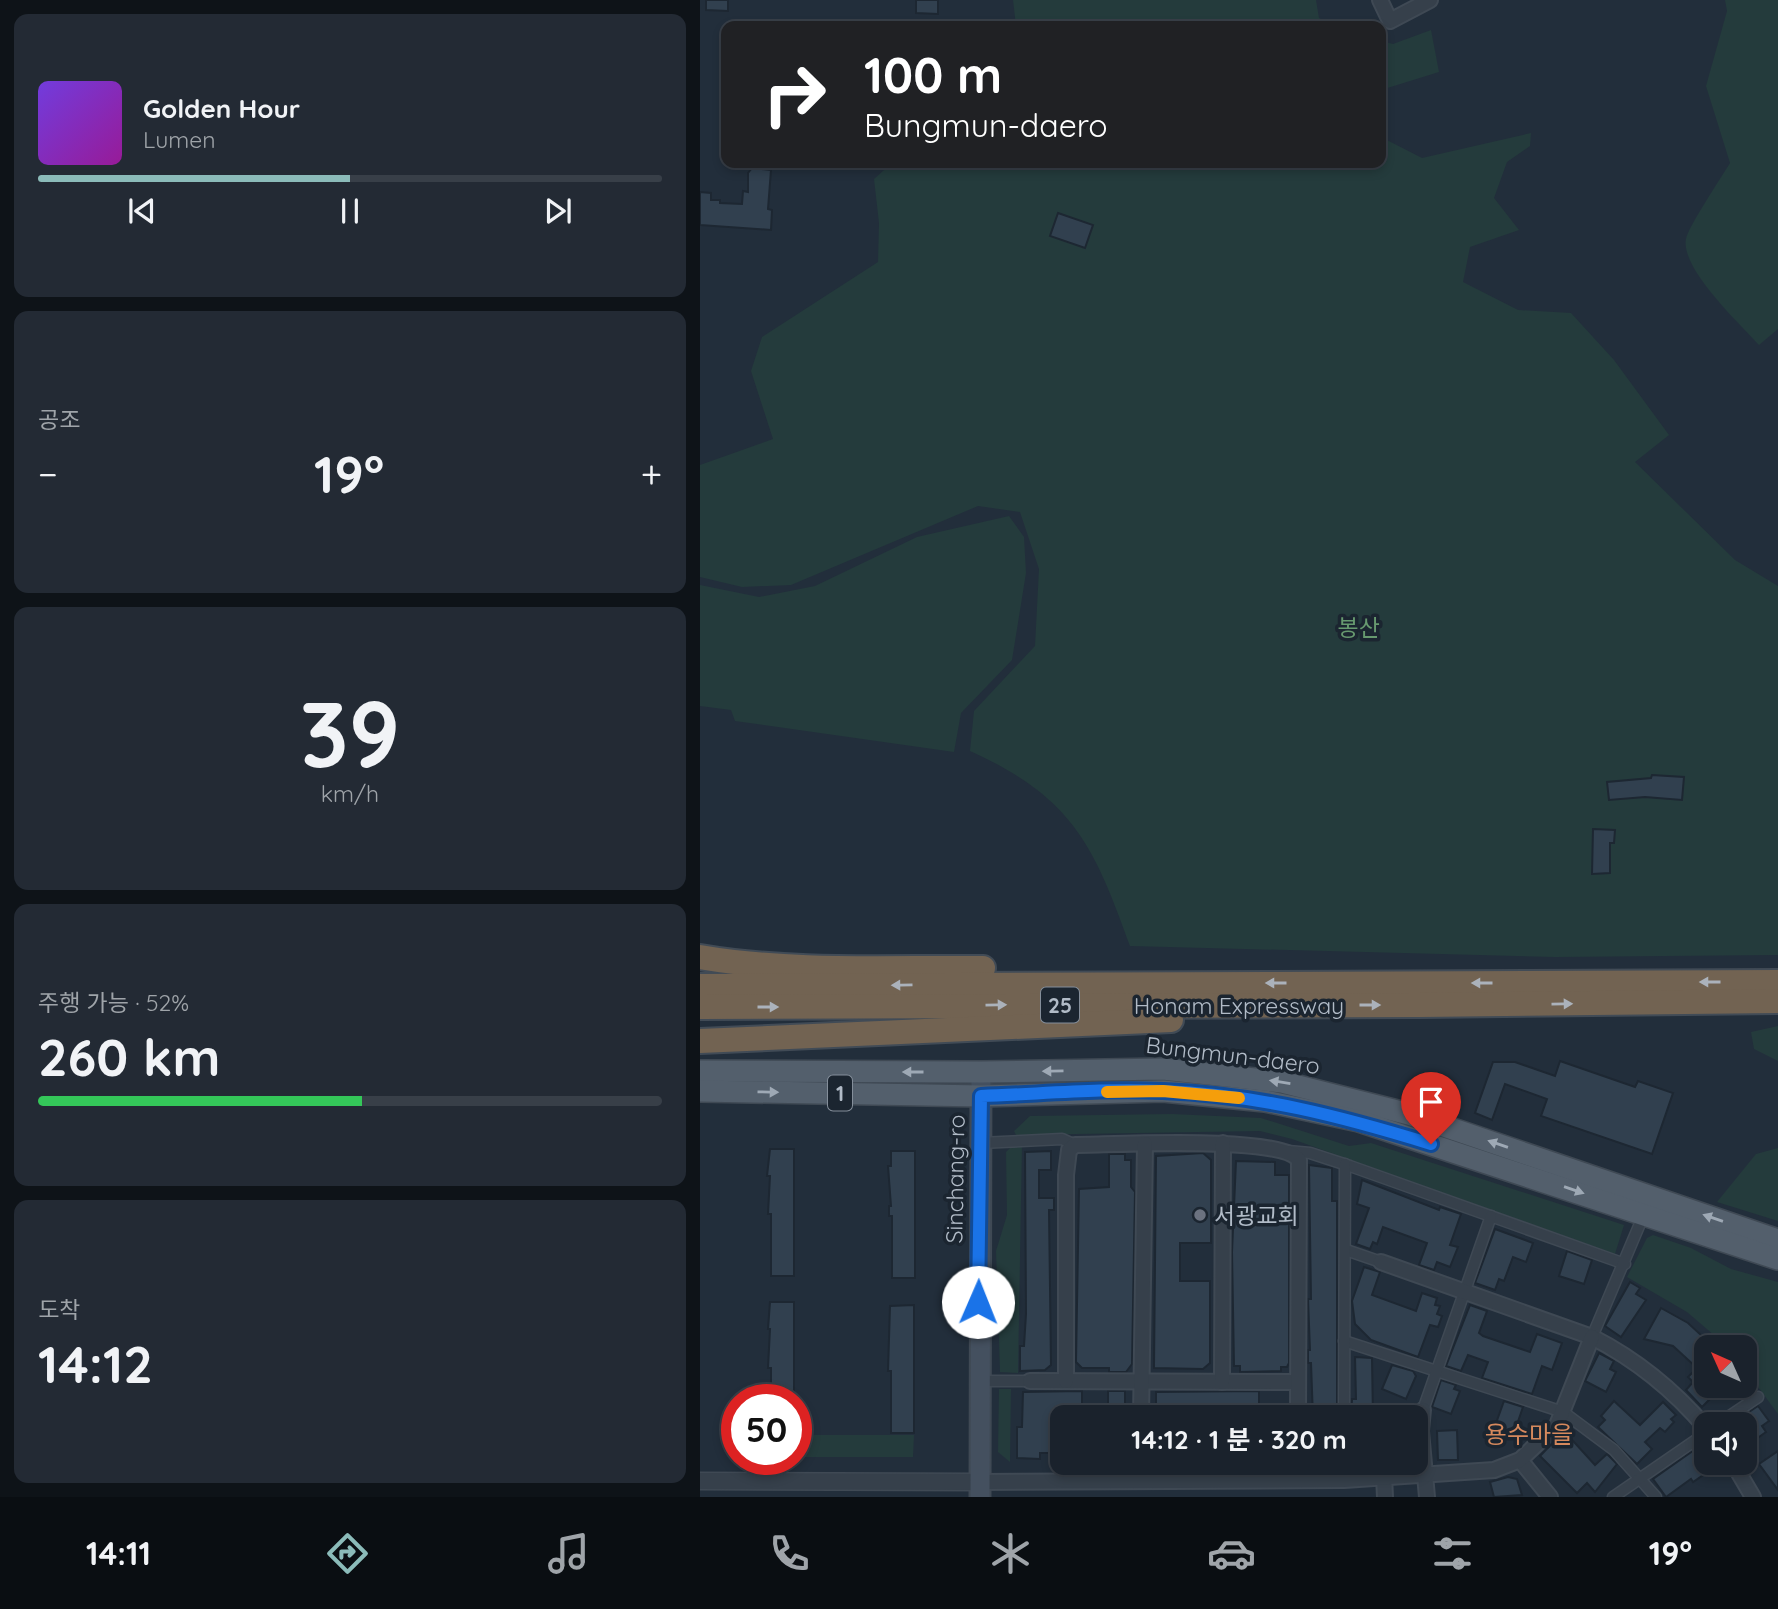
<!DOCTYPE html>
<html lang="ko">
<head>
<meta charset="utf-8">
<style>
	body { margin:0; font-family:Quicksand,"Noto Sans KR",sans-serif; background:#232a34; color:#f1f3f6; height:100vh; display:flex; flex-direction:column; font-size:26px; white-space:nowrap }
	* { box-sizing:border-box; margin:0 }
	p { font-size:23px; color:#9fa4a9 }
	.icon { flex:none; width:38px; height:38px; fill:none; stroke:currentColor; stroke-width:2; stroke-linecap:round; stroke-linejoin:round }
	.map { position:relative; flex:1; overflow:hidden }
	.drawer { display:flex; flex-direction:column; gap:14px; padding:14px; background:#0e1318; width:700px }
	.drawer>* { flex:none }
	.hud { position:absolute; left:21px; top:21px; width:665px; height:147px; border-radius:14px; box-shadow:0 4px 10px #0003,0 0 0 2px #383f48; background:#202124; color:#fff; overflow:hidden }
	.needle { width:46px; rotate:315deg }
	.buttons { position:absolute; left:994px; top:1335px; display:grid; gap:14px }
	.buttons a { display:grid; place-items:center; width:63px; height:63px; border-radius:14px; background:#1a222c; box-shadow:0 4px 10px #0003,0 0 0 2px #383f48; font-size:35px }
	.speed { position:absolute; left:21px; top:1384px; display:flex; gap:14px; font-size:35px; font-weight:700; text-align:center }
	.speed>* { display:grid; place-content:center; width:91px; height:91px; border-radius:50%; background:#1a222c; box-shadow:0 4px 10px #0003,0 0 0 2px #383f48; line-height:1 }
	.speed .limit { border:10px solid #d22; background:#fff; color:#111 }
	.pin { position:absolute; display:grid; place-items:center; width:60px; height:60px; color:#fff; margin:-72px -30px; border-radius:50% 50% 50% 0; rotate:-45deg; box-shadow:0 0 7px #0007 }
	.pin .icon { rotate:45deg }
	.me { position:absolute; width:77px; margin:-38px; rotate:1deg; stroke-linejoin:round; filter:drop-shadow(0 0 5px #0008) }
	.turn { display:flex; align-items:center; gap:24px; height:147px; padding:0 28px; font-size:32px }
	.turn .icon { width:91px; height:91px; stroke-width:2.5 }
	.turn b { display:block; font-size:49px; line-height:60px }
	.big { font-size:52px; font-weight:700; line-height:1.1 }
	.drawer .widget { flex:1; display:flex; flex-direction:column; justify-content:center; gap:10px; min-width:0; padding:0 24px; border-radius:14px; background:#232a34 }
	.drawer .dial { align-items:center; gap:0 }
	.dial b { font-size:91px; line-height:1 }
	.song { display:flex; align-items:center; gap:21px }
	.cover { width:84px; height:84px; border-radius:10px; background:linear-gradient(135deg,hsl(260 70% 55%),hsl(300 70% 35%)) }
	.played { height:7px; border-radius:4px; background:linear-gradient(90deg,#8bbbb9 50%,#383f48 50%) }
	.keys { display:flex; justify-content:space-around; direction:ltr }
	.heat { display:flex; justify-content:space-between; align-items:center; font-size:38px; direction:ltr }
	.charge { height:10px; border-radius:5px; background:linear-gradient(90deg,#34c759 52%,#383f48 0) }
	.trip { position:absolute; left:350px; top:1405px; width:378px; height:70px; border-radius:14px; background:#1a222c; box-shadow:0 4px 10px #0003,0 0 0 2px #383f48; font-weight:700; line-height:70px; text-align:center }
	.menu { display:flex; height:112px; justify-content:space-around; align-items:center; background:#0a0e12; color:#9fa4a9 }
	.menu .icon { width:49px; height:49px }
	.menu .current { color:#8bbbb9 }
	.menu b { font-size:32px; color:#f1f3f6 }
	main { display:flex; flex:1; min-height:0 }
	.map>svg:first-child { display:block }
</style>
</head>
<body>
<main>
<section class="drawer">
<div class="widget">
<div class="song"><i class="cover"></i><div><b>Golden Hour</b><p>Lumen</p></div></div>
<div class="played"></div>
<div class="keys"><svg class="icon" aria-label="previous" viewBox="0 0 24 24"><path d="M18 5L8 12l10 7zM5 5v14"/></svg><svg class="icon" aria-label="pause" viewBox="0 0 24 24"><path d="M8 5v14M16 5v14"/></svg><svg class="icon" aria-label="next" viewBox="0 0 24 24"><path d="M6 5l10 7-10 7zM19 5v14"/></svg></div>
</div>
<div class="widget"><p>공조</p>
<div class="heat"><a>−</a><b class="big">19°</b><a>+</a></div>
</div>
<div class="widget dial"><b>39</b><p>km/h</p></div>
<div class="widget"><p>주행 가능 · 52%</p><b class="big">260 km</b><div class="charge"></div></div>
<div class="widget"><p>도착</p><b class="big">14:12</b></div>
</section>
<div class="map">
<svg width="1078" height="1497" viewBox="0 0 1078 1497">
	<rect width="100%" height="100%" fill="#222e3b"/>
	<g fill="#243b3c">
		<path d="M 313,0 L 616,0 L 619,18 L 635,26 L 316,26 Z"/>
		<path d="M 1025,0 L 1078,0 L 1078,329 L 1059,345 C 1040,324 980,268 986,239 C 988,227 1021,178 1030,163 L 1006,86 L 1027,11 Z"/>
		<path d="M 731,30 L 739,72 L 681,90 L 681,41 L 693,44 Z"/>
		<path d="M 831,133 L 830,146 L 807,162 L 794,198 L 819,230 L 770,247 L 763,282 L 818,310 L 871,313 L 914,360 L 969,435 L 935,462 L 1035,560 L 1078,586 L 1078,955 L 855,957 L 430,946 C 394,845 372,797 270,751 L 274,711 L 335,646 L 339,569 L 320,512 L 278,506 L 91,585 L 42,587 L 0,577 L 0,465 L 73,439 L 51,371 L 62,337 L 178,262 L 179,223 L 174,179 L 192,163 L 681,163 L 681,137 L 722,158 Z"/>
		<path d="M 309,516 L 324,537 L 326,573 L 312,660 L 261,713 L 254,752 L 35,721 L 31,710 L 0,706 L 0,585 L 59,597 L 115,586 L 217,537 Z"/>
		<path d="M 1078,1026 L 1078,1061 L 1054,1049 L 1051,1032 Z"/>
		<path d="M 472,1114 L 561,1118 L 649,1146 L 671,1143 L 924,1225 L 915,1254 L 592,1139 L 560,1131 L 316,1135 L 314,1131 L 330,1116 Z"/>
		<path d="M 322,1144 L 318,1373 L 300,1372 L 296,1251 L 307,1215 L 306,1152 L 313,1145 Z"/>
		<path d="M 1078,1148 L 1078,1221 L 1017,1202 L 1056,1154 Z"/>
		<path d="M 953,1235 L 991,1248 L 1031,1269 L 1078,1282 L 1078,1414 L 1045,1369 L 1045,1348 L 1028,1347 L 987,1312 L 927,1277 L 947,1238 Z"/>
		<path d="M 299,1389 L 311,1389 L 310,1462 L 298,1452 Z"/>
		<path d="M 96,1435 L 214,1435 L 213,1457 L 96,1457 Z"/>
	</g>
	<g fill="#31404f" stroke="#1d2732" stroke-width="2">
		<path d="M 6,0 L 28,0 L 28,11 L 6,10 Z"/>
		<path d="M 216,0 L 238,0 L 238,14 L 216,13 Z"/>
		<path d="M 52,168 L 71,170 L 68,209 L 72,210 L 71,230 L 0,225 L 0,192 L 11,193 L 11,200 L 20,200 L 20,203 L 42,204 L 43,191 L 48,192 L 48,173 Z"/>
		<path d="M 358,213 L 393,225 L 385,248 L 350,236 Z"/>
		<path d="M 952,775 L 984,777 L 982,800 L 945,797 L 909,800 L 907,782 L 951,778 Z"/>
		<path d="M 893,829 L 915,830 L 914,843 L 910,843 L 910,873 L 892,874 Z"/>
		<path d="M 860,1061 L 935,1087 L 938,1081 L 973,1093 L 952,1154 L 841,1116 L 847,1099 L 805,1084 L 792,1120 L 775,1113 L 793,1062 L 815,1062 L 855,1076 Z"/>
		<path d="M 70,1149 L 94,1149 L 94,1276 L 71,1276 L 71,1214 L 68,1214 L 70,1176 L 67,1176 Z"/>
		<path d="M 191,1151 L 215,1151 L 215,1278 L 192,1278 L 192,1216 L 189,1216 L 189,1206 L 191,1206 L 188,1166 L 191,1166 Z"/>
		<path d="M 351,1151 L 351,1170 L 339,1170 L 339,1198 L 354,1198 L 354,1210 L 349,1210 L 351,1365 L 345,1370 L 320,1371 L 320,1346 L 324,1346 L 326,1314 L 325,1152 Z"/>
		<path d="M 503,1153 L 511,1160 L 511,1243 L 480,1243 L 480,1281 L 510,1281 L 510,1363 L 503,1369 L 454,1368 L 456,1156 Z"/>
		<path d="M 409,1154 L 425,1154 L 425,1160 L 431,1160 L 431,1187 L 435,1192 L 432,1364 L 426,1372 L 409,1372 L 409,1368 L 382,1368 L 376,1362 L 379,1189 L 409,1187 Z"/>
		<path d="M 536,1161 L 575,1162 L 575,1175 L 589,1175 L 589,1363 L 587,1367 L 581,1367 L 581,1371 L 540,1372 L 540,1366 L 534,1366 L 532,1252 Z"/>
		<path d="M 609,1165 L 632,1168 L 632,1201 L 637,1201 L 637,1418 L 613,1418 L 611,1363 L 608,1363 L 608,1350 L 610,1350 L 608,1299 L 611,1299 Z"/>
		<path d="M 662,1180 L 739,1210 L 740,1207 L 761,1214 L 750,1245 L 758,1247 L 750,1267 L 737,1262 L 734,1270 L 719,1265 L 727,1243 L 683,1227 L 677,1244 L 673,1242 L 670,1249 L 656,1244 L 669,1208 L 657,1204 Z"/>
		<path d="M 795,1229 L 833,1243 L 826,1262 L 813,1257 L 804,1281 L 799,1279 L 795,1290 L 775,1283 Z"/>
		<path d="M 867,1251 L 892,1260 L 884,1284 L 859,1276 Z"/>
		<path d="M 664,1267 L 680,1272 L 672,1295 L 716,1311 L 722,1293 L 737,1298 L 735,1305 L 740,1306 L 737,1314 L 742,1316 L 738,1327 L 730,1325 L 718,1357 L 671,1340 L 655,1324 L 652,1301 Z"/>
		<path d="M 930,1282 L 940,1288 L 936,1294 L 946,1300 L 921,1337 L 905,1326 Z"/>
		<path d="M 70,1302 L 94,1302 L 94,1400 L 71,1400 L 71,1368 L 68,1368 L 70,1329 L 68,1329 Z"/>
		<path d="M 214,1305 L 214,1433 L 191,1433 L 191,1371 L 188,1371 L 190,1306 Z"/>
		<path d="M 770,1305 L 787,1311 L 779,1333 L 783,1336 L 830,1352 L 837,1334 L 862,1343 L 852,1370 L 842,1366 L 832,1394 L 782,1378 L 788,1362 L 768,1355 L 761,1371 L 746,1366 Z"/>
		<path d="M 961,1308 L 988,1323 L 1015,1348 L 1006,1348 L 1006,1386 L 1023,1386 L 1002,1407 L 986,1390 L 993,1382 L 988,1377 L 997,1368 L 973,1346 L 944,1339 Z"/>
		<path d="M 899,1353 L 914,1361 L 910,1369 L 916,1372 L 906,1392 L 885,1381 Z"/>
		<path d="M 655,1357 L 672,1358 L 673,1418 L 651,1418 L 652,1399 L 656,1399 Z"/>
		<path d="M 692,1365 L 713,1371 L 716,1376 L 706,1399 L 682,1389 Z"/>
		<path d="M 741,1380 L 756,1385 L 754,1389 L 760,1391 L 751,1414 L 732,1407 Z"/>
		<path d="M 382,1391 L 382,1418 L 362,1418 L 362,1453 L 340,1453 L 340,1459 L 317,1458 L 317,1427 L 322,1427 L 323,1392 Z"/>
		<path d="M 408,1391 L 425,1391 L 425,1407 L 431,1407 L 431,1418 L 408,1418 Z"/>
		<path d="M 559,1391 L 559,1418 L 456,1418 L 456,1392 Z"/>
		<path d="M 804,1401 L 823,1407 L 814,1433 L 795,1426 Z"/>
		<path d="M 914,1401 L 940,1425 L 963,1402 L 976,1415 L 971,1419 L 974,1422 L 965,1432 L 960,1428 L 945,1442 L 952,1449 L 937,1464 L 898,1427 L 905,1420 L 901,1416 Z"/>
		<path d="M 1058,1406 L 1069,1421 L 1062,1426 L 1066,1432 L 1045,1447 L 1045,1424 L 1031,1424 Z"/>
		<path d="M 757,1430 L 758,1460 L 738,1460 L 737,1431 Z"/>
		<path d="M 864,1431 L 895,1465 L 907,1454 L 917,1464 L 895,1492 L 887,1483 L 877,1493 L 840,1456 Z"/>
		<path d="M 997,1448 L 1012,1469 L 993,1482 L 991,1479 L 966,1497 L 953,1479 Z"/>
		<path d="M 1078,1451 L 1078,1490 L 1059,1464 Z"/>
		<path d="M 808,1477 L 817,1479 L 822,1495 L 794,1497 L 790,1482 Z"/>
	</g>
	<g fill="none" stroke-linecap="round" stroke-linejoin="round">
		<defs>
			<g id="pedestrian">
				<path d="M 280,1143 L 362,1139 L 375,1145"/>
				<path d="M 588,1151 L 610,1153 L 650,1166 L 925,1264"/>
				<path d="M 646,1250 L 681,1262"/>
				<path d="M 892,1337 L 939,1226"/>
				<path d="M 644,1341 L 863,1412 L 914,1450 L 956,1497"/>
				<path d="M 278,1381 L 330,1381"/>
				<path d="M 723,1410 L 791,1216"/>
				<path d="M 644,1418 L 645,1164"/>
				<path d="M 1018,1424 L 1058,1397"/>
				<path d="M 644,1480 L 644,1463"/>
				<path d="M 913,1497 L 1006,1433"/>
			</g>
			<g id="minor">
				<path d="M 680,0 L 690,21 L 730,0"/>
				<path d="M 681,1262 L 892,1337 C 937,1360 973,1389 1006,1428"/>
				<path d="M 330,1381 L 598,1382"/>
				<path d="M 366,1381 L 366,1175 L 369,1150 L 375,1145 C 412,1145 580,1135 599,1160 L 598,1418"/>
				<path d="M 522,1382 L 523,1143"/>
				<path d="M 723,1410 L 721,1431 L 727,1497"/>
				<path d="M 441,1418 L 445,1144"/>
				<path d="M 820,1460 L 850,1497"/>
				<path d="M 441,1463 L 441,1479"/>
				<path d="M 1033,1463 L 1053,1497"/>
				<path d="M 684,1476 L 685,1497"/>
				<path d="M 598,1480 L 598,1463"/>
				<path d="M 280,1482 L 644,1480 L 794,1470 L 820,1460 L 857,1425 L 892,1337"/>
			</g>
			<path id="tertiary" d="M 0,1481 L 280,1482"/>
			<path id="secondary" d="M 280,1497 L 281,1072"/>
			<g id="primary">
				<path d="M 0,1071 L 281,1072 L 463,1069 L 582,1082 L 709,1114 L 1078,1240"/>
				<path d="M 0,1091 L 281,1096 L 463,1091 L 565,1101 L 659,1121 L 1078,1259"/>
			</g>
			<g id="motorway">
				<path d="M 0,957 C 93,973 190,967 283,968"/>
				<path d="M 0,986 L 1078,982"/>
				<path d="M 0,1007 L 720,1005 L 1078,1001"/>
				<path d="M 0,1041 L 471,1020"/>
			</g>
		</defs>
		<use href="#pedestrian" stroke="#3f4954" stroke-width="13"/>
		<use href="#minor" stroke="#3f4954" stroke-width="18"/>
		<use href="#tertiary" stroke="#3f4954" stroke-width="19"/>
		<use href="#secondary" stroke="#3f4954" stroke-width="23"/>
		<use href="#primary" stroke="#3f4954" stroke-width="24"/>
		<use href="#motorway" stroke="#414b56" stroke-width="28"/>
		<use href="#pedestrian" stroke="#36404b" stroke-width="10"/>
		<use href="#minor" stroke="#36404b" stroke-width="14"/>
		<use href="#tertiary" stroke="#36404b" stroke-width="16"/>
		<use href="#secondary" stroke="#44505f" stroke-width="19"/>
		<use href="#primary" stroke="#535f6c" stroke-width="21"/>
		<use href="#motorway" stroke="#726352" stroke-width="24"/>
	</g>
	<defs><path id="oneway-solid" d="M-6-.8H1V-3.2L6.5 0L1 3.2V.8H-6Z" transform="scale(1.75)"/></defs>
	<g fill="#abb2bb">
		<use href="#oneway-solid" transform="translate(1010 982) rotate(180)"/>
		<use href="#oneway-solid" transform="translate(576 983) rotate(-180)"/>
		<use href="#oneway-solid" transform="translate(782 983) rotate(180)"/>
		<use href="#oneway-solid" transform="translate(202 985) rotate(179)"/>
		<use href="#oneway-solid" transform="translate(862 1004) rotate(-1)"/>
		<use href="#oneway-solid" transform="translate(296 1005) rotate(-1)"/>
		<use href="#oneway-solid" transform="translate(670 1005)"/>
		<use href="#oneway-solid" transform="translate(68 1007)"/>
	</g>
	<g fill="#9ea9b5">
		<use href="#oneway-solid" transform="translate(353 1071) rotate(179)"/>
		<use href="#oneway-solid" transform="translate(213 1072) rotate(-180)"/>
		<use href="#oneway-solid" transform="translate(580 1082) rotate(-171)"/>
		<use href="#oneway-solid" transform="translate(68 1092) rotate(1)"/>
		<use href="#oneway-solid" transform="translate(798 1144) rotate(-161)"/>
		<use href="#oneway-solid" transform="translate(874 1190) rotate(19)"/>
		<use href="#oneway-solid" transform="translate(1013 1218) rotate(-161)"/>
	</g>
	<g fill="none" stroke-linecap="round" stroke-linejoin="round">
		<defs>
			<path id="route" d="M 278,1302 L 281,1096 C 341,1094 403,1088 463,1091 C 559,1095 640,1116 731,1144"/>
		</defs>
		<use href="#route" stroke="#114b97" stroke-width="18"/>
		<use href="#route" stroke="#1a73e8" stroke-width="12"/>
		<path stroke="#f59e0b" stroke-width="12" d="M 407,1092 L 463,1091 L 539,1098"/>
	</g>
	<circle fill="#6b7280" stroke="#1b2530" stroke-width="2.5" cx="500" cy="1215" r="7"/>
	<g text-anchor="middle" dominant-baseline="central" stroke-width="7" stroke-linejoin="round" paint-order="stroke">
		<g fill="#1b2530" stroke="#848e9a" stroke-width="2">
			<rect x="341" y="987.5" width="38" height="35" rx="5"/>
			<rect x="128" y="1075.5" width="24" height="35" rx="5"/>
		</g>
		<g font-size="21" font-weight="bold" fill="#b1bbc7">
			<text x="360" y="1005">25</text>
			<text x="140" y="1093">1</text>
		</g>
		<g font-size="23" fill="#67996f" stroke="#1b2530">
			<text x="659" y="627">봉산</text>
		</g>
		<g font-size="23" fill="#b1bbc7" stroke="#1b2530">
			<text x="539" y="1005">Honam Expressway</text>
			<text transform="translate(533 1055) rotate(7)">Bungmun-daero</text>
			<text transform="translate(255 1179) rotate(-89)">Sinchang-ro</text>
		</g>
		<g font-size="23" fill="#b1bbc7" stroke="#1b2530" text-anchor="start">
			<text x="514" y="1215">서광교회</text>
		</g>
		<g font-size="24" fill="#d6895d" stroke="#1b2530">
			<text x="829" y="1434">용수마을</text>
		</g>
	</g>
</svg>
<div class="buttons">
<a><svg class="needle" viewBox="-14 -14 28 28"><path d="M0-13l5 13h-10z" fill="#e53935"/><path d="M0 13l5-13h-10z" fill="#9fa4a9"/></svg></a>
<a><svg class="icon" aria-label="sound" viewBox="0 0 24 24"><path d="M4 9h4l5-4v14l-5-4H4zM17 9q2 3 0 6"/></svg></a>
</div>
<div class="speed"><div class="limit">50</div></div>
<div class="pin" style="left:731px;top:1144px;background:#d93025"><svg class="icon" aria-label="arrive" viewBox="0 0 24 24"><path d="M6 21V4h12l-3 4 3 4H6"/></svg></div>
<svg class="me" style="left:278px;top:1302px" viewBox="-20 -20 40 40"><circle r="19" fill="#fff"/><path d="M0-13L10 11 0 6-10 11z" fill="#1a73e8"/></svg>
<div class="trip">14:12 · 1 분 · 320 m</div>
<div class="hud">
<div class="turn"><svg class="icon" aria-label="right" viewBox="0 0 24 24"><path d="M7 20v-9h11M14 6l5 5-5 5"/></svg><div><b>100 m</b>Bungmun-daero</div></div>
</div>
</div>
</main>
<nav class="menu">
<b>14:11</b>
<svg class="icon current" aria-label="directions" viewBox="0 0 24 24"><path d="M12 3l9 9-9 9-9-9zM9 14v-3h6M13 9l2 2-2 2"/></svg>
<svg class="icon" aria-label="music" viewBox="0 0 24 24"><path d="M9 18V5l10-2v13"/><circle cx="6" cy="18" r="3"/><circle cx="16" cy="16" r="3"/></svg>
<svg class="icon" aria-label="phone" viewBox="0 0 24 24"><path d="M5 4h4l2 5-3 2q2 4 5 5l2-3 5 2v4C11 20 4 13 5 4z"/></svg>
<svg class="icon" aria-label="climate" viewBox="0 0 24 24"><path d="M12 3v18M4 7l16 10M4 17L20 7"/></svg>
<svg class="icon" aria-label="car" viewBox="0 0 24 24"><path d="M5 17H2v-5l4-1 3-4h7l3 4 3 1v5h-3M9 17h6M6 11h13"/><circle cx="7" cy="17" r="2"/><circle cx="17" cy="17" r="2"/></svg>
<svg class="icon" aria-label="filters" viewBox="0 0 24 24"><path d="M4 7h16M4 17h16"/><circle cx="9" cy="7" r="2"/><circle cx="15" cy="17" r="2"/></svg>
<b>19°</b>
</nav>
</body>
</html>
